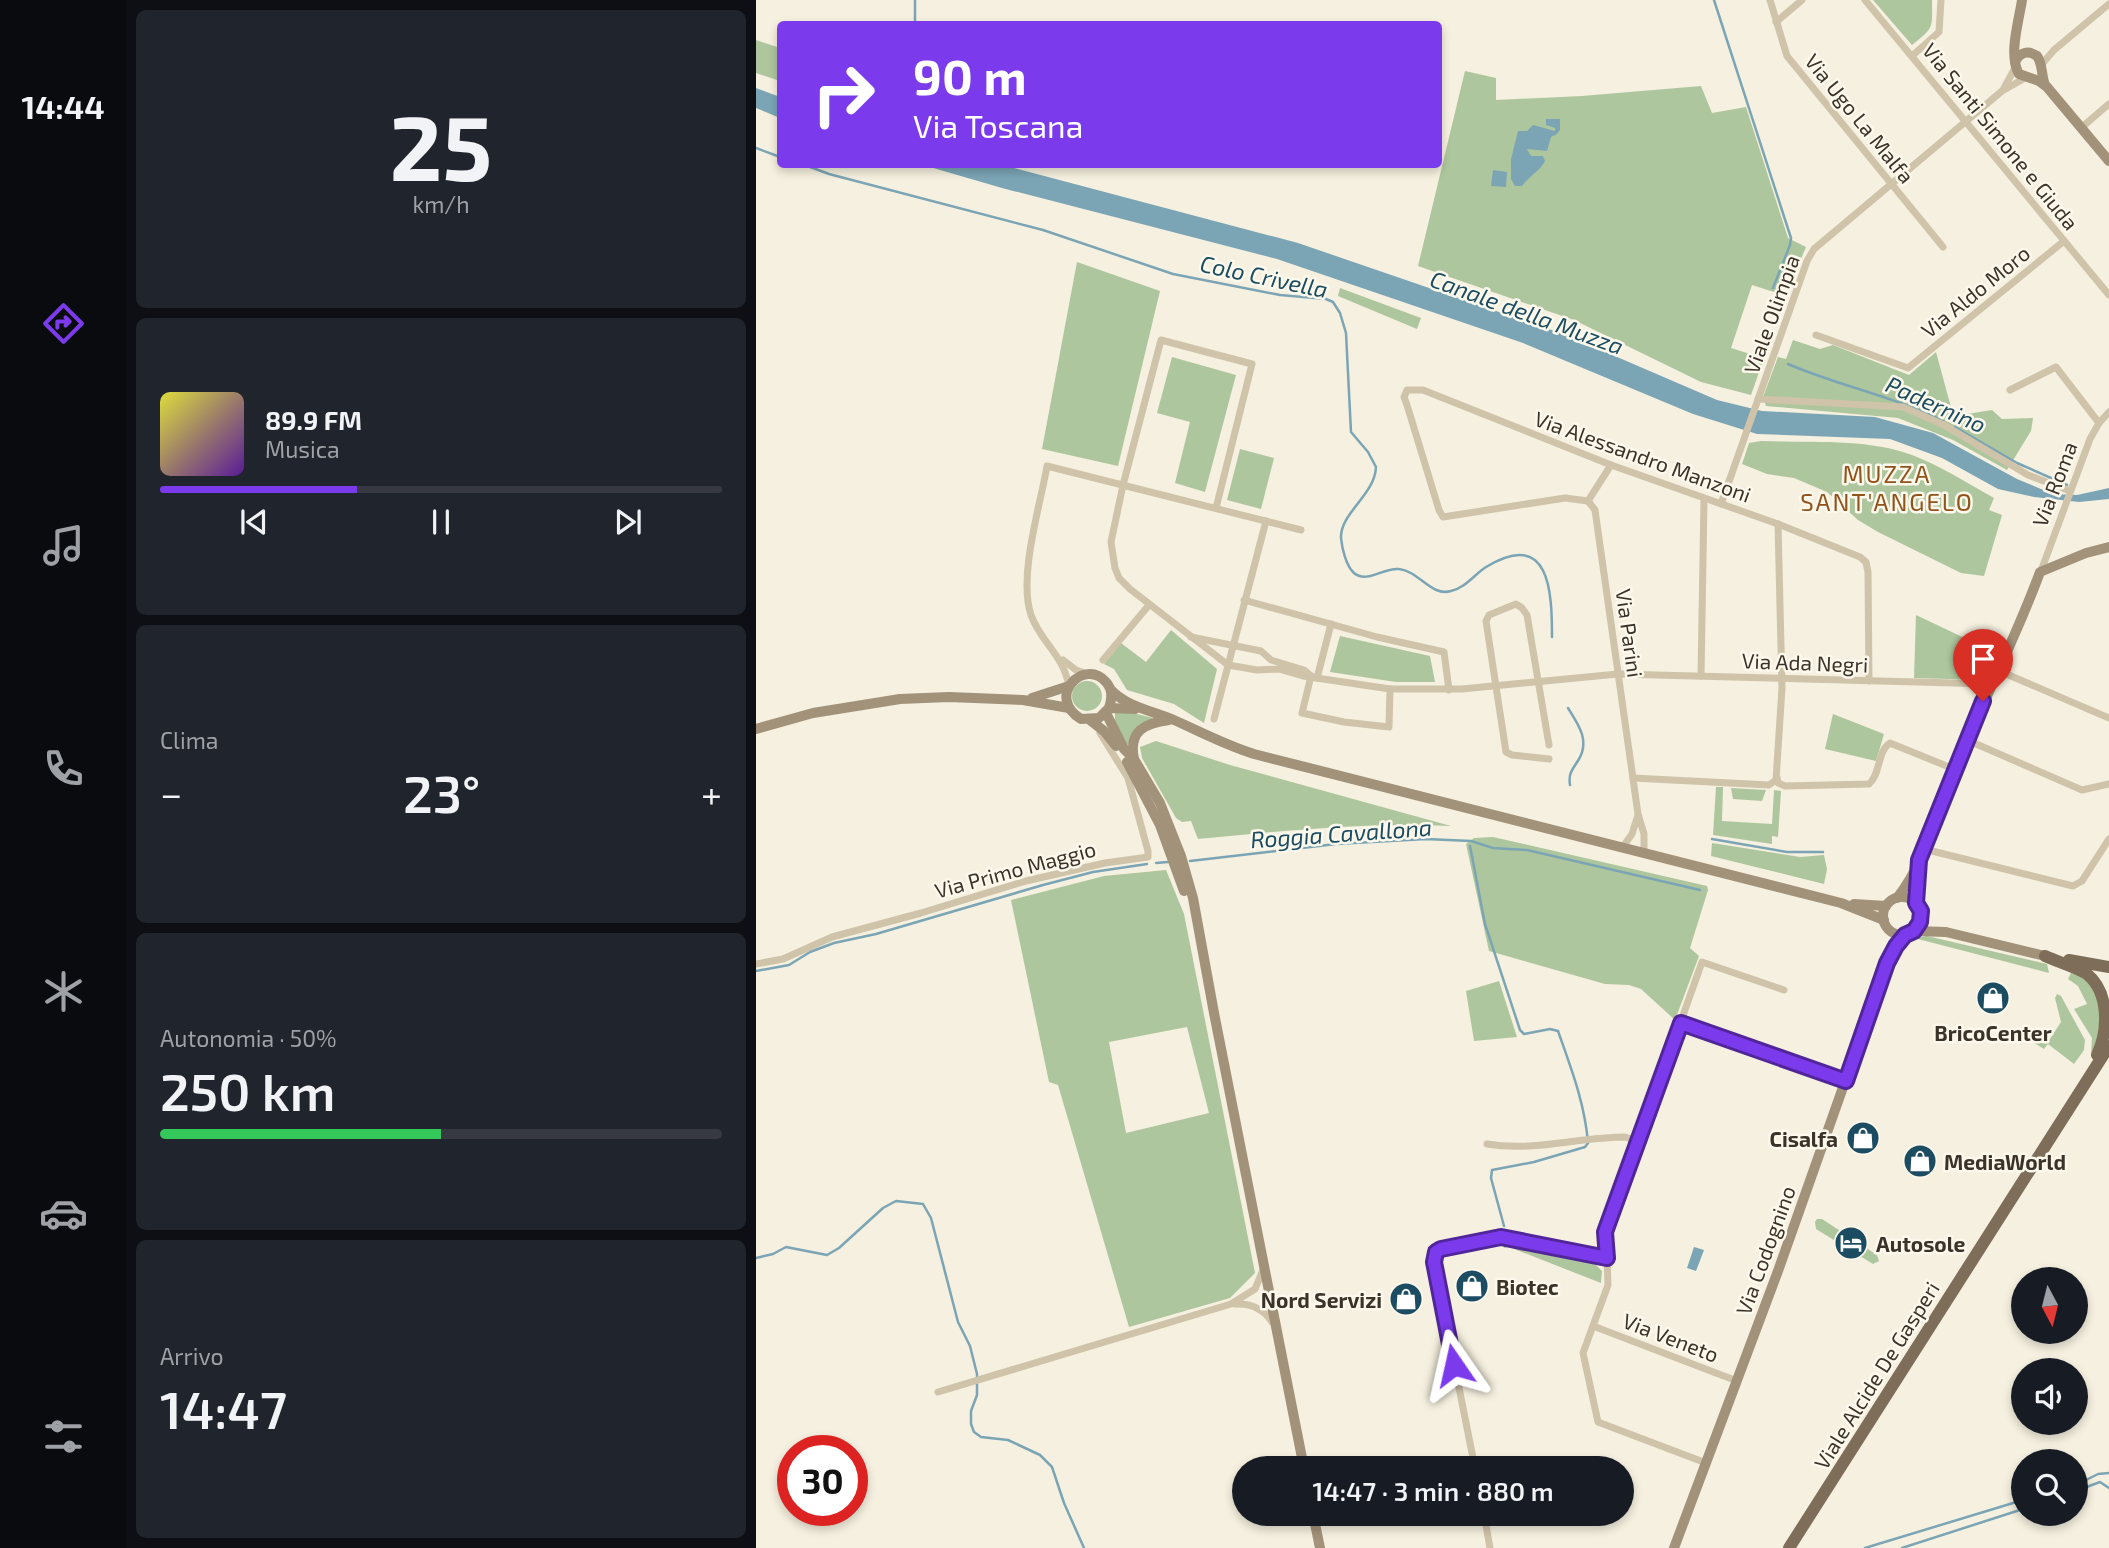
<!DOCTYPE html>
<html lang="it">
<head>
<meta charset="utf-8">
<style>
	body { margin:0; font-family:"Exo 2",sans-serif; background:#20242c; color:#f1f3f6; height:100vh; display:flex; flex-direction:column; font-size:26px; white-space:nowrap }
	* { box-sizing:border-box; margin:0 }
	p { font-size:23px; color:#9ea1a6 }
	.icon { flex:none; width:38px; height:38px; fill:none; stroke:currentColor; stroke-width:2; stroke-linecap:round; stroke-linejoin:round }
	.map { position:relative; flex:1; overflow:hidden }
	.drawer { display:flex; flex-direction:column; gap:10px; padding:10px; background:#0d0f14; width:630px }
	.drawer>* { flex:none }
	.guide { position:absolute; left:21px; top:21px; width:665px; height:147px; border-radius:7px; box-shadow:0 4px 10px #0003; background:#7c3aed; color:#fff; overflow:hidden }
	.needle { width:46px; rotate:173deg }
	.buttons { position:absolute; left:1255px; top:1267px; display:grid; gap:14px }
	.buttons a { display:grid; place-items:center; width:77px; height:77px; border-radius:50%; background:#171b24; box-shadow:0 4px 10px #0003; font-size:35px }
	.speed { position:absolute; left:21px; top:1435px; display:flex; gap:14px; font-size:35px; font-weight:700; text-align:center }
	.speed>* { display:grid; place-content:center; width:91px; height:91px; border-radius:50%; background:#171b24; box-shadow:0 4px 10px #0003; line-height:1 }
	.speed .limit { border:10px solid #d22; background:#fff; color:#111 }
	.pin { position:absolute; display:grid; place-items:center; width:60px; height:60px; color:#fff; margin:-72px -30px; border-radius:50% 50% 50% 0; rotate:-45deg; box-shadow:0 0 7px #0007 }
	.pin .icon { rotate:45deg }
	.me { position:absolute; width:77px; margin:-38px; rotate:349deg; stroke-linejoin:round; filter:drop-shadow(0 0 5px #0008) }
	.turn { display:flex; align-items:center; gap:24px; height:147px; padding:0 21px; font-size:32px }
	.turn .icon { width:91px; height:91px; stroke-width:2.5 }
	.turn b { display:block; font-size:49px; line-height:60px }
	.big { font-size:52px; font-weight:600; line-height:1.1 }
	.drawer .tile { flex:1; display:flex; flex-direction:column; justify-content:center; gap:10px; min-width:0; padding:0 24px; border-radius:10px; background:#20242c }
	.drawer .dial { align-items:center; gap:0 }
	.dial b { font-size:91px; line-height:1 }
	.song { display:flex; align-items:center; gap:21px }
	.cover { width:84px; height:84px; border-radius:10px; background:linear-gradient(135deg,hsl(60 70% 55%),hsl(270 70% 35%)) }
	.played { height:7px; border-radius:4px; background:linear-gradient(90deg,#7c3aed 35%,#363941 35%) }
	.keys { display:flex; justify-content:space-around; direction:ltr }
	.heat { display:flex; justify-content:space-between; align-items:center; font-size:38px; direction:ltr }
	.charge { height:10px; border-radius:5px; background:linear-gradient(90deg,#34c759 50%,#363941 0) }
	.trip { position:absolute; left:476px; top:1456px; width:402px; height:70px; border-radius:35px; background:#171b24; box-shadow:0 4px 10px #0003; font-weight:600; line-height:70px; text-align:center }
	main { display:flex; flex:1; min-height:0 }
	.menu { display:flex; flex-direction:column; width:126px; justify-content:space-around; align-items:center; background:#090b0e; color:#9ea1a6 }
	.menu .icon { width:49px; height:49px }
	.menu .current { color:#7c3aed }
	.menu b { font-size:32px; color:#f1f3f6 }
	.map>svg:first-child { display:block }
</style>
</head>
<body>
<main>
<nav class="menu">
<b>14:44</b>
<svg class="icon current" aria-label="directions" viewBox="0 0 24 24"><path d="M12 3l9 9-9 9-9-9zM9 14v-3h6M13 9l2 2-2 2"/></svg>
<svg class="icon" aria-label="music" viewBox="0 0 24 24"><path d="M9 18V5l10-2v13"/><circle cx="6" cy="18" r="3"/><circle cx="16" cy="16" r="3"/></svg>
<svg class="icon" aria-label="phone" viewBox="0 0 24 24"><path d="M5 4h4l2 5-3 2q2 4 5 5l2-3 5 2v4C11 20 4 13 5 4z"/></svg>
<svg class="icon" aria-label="climate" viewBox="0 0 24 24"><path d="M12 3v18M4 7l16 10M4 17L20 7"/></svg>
<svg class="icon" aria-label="car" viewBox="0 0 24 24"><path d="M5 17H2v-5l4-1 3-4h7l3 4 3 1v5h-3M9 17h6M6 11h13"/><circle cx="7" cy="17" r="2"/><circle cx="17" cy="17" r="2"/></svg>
<svg class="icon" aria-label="filters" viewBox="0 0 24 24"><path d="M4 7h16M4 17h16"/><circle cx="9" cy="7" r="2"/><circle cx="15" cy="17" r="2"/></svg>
</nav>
<section class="drawer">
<div class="tile dial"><b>25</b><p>km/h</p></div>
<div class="tile">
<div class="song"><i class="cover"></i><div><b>89.9 FM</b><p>Musica</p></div></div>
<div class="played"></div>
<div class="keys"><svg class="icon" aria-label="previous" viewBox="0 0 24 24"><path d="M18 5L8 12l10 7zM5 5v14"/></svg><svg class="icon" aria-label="pause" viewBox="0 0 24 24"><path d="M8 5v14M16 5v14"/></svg><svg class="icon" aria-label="next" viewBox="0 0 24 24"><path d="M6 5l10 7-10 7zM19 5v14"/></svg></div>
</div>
<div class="tile"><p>Clima</p>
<div class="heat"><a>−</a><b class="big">23°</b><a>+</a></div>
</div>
<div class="tile"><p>Autonomia · 50%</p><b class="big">250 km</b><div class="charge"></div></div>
<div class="tile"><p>Arrivo</p><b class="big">14:47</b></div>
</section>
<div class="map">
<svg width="1353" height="1548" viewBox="0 0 1353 1548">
	<rect width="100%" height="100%" fill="#f5f0df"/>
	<g fill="#aec69d" fill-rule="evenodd">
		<path d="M 1117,0 L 1176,0 C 1176,28 1179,27 1156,45 Z"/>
		<path d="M 0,40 L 24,48 L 24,81 L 0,73 Z"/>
		<path d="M 709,71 L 740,78 L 740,100 L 826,96 L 945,86 L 956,113 L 990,107 L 1032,238 L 1050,247 L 1042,266 L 1032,262 L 1021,293 L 996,285 L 975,348 L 994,354 L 1009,355 L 995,395 L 945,382 L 818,320 L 662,266 Z"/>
		<path d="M 321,262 L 404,291 L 362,466 L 286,449 Z"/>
		<path d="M 584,288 L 665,318 L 661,329 L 582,296 Z"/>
		<path d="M 1037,340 L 1064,349 L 1077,345 L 1153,375 L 1180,352 L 1196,411 L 1204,411 L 1205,415 L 1236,410 L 1246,419 L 1277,418 L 1275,431 L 1251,470 L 1197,440 L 1142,418 L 1010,406 L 1007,397 L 1022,357 L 1030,359 Z"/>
		<path d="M 416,357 L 480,375 L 449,492 L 419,483 L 434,422 L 401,413 Z"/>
		<path d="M 1005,441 C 1052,443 1112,438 1156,455 C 1185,466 1211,483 1238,498 L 1233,510 L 1246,515 L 1228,576 L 1205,573 L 1122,532 L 1102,520 L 1071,492 L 1038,478 L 1011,474 L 986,464 L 993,443 Z"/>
		<path d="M 484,449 L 518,458 L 505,509 L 471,500 Z"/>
		<path d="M 1160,615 L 1238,652 L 1226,680 L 1158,678 Z"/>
		<path d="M 415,630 L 461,669 L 448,723 L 418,704 L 371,690 L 358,669 L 348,664 L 365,643 L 390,662 Z"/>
		<path d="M 584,636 L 674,656 L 679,682 L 640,682 L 574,672 Z"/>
		<circle cx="331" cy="696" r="15"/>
		<path d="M 369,711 L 397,718 L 377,733 L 371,746 L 359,727 L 359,712 Z"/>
		<path d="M 1077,714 L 1128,734 L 1120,761 L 1069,749 Z"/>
		<path d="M 400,741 L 474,765 L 695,826 C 610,822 527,831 442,839 L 435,821 L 426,822 L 420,818 L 386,758 L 384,747 Z"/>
		<path d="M 960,787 L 967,787 L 966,821 L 1016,824 L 1018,790 L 1025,791 L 1022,837 L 1016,836 L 1016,844 L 957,835 Z"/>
		<path d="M 975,788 L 1010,790 L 1006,801 L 977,799 Z"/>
		<path d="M 737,837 L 951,886 L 952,890 L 934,948 L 943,956 L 919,1020 L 885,989 L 873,985 L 849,984 L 733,951 L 710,844 L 718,838 Z"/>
		<path d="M 956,843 L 1044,857 L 1068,855 L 1071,869 L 1068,884 L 955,856 Z"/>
		<path d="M 410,870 L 428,914 L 499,1273 L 474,1298 L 373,1327 L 302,1085 L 293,1082 L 255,900 L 348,876 ZM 431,1027 L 453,1113 L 370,1133 L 353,1042 Z"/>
		<path d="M 1171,936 L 1291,964 L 1293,973 L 1158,938 Z"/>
		<path d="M 1315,973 L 1326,977 L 1342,993 L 1345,1033 L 1335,1054 L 1336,1038 L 1318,1009 L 1331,1004 L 1322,986 L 1312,979 Z"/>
		<path d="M 743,981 L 761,1037 L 718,1041 L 710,991 Z"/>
		<path d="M 1301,994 L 1305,996 L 1329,1040 L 1328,1050 L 1318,1064 L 1292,1044 L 1288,1049 L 1275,1041 L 1282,1030 L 1294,1039 L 1305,1022 L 1299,998 Z"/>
		<path d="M 1061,1219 L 1066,1219 L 1121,1255 L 1123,1261 L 1117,1264 L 1060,1229 L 1059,1222 Z"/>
		<path d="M 747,1243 L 836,1261 L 846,1271 L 845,1283 L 753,1247 L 748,1248 Z"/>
	</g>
	<g fill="#7ba5b5">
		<path d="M 0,88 L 24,97 L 24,118 L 0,108 Z"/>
		<path d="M 790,119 L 804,119 L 804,130 L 801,134 L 795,137 L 791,151 L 771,149 L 775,156 L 787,156 L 789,161 C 784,171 773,176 766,186 L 759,186 L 755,179 L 755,159 L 762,131 L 771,131 L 777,125 L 799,131 L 799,128 L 790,125 Z"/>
		<path d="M 167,165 L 247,165 L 542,243 L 810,335 L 961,400 L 1006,411 L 1119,417 L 1177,433 L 1261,479 L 1297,494 L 1321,495 L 1353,488 L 1353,499 L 1323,502 L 1278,497 L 1242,489 L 1186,458 L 1134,439 L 1001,434 L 937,414 L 767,343 L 521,259 L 246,188 Z"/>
		<path d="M 737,170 L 751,172 L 750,187 L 735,186 Z"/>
		<path d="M 938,1247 L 948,1250 L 940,1271 L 931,1268 Z"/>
	</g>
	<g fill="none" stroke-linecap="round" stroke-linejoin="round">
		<g stroke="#7ba5b5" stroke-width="2.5">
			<path d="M 159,0 L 159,24"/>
			<path d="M 958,0 L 1035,238 L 1034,245 L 1017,288"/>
			<path d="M 0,148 L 24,157"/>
			<path d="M 46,164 L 73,174 L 287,230 L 417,274 L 524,295 L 570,299 L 577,302 L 584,313 L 590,333 L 595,432 L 612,452 L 620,467 C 619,495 584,513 585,538 C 586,548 590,566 598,573 C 611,584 628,567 643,569 C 663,571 675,597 695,591 C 709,588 719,574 730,567 C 794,528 796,592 796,637"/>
			<path d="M 1032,364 C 1083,386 1137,396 1187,421"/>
			<path d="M 1199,427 L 1261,463 L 1311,485"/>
			<path d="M 812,708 C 822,724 834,740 823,759 C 817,769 812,773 814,785"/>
			<path d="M 956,839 L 1031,852 L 1067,852"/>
			<path d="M 714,846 L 729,924 L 764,1030 L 768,1034 L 794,1029 L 802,1031 C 815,1068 829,1104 832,1143 L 829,1147 L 778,1162 L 736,1170 L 735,1178 L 748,1226"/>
			<path d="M 434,861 L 580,844 L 670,839 L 715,841 L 737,848 L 771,850 L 944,890"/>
			<path d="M 400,863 L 412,862"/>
			<path d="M 0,971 L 33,965 L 54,952 L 78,943 L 120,934 L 287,885 L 337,872 L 391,864"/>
			<path d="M 0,1258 L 17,1254 L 30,1247 L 71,1255 L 83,1248 L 127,1208 L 140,1201 L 167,1204 L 175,1218 L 202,1322 L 214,1346 L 221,1374 L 221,1395 L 215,1411 L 215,1424 L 218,1432 L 225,1437 L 252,1440 L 284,1455 L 296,1467 L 308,1503 L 328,1548"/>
			<path d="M 1320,1485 L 1342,1474 L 1353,1473"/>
			<path d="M 1320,1491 L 1344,1482 L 1353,1488"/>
			<path d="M 1109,1548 L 1267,1500"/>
			<path d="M 1146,1548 L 1267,1509"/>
		</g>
		<g stroke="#cfc3a9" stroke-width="7">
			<path d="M 1014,0 L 1031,56 L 1187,247"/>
			<path d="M 1109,0 L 1353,295"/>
			<path d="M 1020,22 L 1046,0"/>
			<path d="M 1156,56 L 1183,32 L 1185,0"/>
			<path d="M 1286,64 L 1298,50 L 1353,4"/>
			<path d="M 1248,88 L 1259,68"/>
			<path d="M 1325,128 L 1353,104"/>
			<path d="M 1060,335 L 1152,368 L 1308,241"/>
			<path d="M 1254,390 L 1300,367 L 1343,423"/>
			<path d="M 1002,399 L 1147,407 L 1188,425 L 1272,475 L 1314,491"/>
			<path d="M 855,465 L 832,501 L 839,510 L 882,814 L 888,834 L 888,853"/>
			<path d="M 832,501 L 809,498 L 687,517 L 683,510 L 651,405 L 648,397 L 651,390 L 667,390 L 855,465 L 1022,524 L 1104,557 L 1110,562 L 1112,572 L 1113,681"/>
			<path d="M 965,504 L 1034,309 L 1051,261 L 1058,249 L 1246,91 L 1269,78"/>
			<path d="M 460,508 L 496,364 L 405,340 L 367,485 L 355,542 L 359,568 L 363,578 L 374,589 L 472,665 L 501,670 L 523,669 L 547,676 L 634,689 L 706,689 L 862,674 L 1235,684"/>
			<path d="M 1285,571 L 1334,439 L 1343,423 L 1353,412"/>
			<path d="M 488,600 L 621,637 L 688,652 L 693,690"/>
			<path d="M 435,637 L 505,651 L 515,660 L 548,670 L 555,676"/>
			<path d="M 307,660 L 320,670 L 329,673"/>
			<path d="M 347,660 L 393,605"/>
			<path d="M 1241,670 L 1353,718"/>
			<path d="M 555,676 L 546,713 L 588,722 L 633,727 L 634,689"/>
			<path d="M 945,676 L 948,499"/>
			<path d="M 561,678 L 575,624"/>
			<path d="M 313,686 C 307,654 285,643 275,615 C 262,576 284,507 291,466 L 545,530"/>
			<path d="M 458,719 L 510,521"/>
			<path d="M 1211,740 L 1326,790 L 1353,784"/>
			<path d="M 793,745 L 771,615 L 766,608 L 760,604 L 733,615 L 730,621 L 750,752 L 756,755 L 793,759"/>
			<path d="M 1021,777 L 1022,783 L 1029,786 L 1113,784 C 1125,774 1121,751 1134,743 L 1198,769"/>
			<path d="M 877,778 L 1013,785 L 1020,780 L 1026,688 L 1022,524"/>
			<path d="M 866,848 L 876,834 L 882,815"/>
			<path d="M 1168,849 L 1317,886 L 1326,881 L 1353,839"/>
			<path d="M 0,964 L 27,959 L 76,937 L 165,913 L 270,881 L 349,863 L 392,857 L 392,851 L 372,778 L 344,733"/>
			<path d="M 925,1023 L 1090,1081"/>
			<path d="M 731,1144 C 777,1152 823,1137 869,1137 L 881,1141"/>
			<path d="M 479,1304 C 495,1303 507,1308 516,1322"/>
			<path d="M 837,1326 L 981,1381"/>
			<path d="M 182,1392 L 475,1304 L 499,1289 L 507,1270"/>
			<path d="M 950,1463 L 842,1422 L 827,1353 L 852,1285 L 850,1232 L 946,962 L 1028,990"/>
			<path d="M 719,1468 L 678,1262 L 680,1252 L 685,1249 L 745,1237 L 851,1258"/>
			<path d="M 728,1514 L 734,1548"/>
		</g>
		<g stroke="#a3927a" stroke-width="10">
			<path d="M 1266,0 C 1263,21 1252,55 1263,74 L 1283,81 L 1291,87 L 1353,161"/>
			<path d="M 1259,62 C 1264,52 1272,50 1281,56 C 1287,64 1285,75 1289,85"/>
			<path d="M 355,690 C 371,707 397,711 418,720 C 445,732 469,745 498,754 L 1085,903 L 1128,920"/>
			<path d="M 276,698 L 313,686"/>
			<path d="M 353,708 C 356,698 357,690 350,682 C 328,657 289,697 325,719 L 343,718 L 353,708 L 379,709"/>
			<path d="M 350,713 L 368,749 L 378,759 L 404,803 L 425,856 L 437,898 L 458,1013 L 548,1468"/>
			<path d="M 334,720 L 348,731 L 360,746"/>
			<path d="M 0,729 L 57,713 L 144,699 L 193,697 L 267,700 L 313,708"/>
			<path d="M 378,759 C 372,731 389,723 413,720"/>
			<path d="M 371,762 L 404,825 L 428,891"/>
			<circle cx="1146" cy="916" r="19"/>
			<path d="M 1141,898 C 1171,860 1181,810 1200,766 C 1227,701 1260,638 1284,572 L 1330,553 L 1353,547"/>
			<path d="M 1160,903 L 1162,870"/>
			<path d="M 1098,904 L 1130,906"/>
			<path d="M 1158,931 L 1190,932 L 1289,956"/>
			<path d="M 557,1514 L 564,1548"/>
			<path d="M 918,1548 L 1022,1271 L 1131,963 L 1140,946 L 1149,935"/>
		</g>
		<g stroke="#7e6e59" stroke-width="12">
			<path d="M 1289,956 C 1302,962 1318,966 1331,974 C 1353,992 1353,1029 1341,1055"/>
			<path d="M 1313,960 L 1353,967"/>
			<path d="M 1033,1548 L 1353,1046"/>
		</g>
	</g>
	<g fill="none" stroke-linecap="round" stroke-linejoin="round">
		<defs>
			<path id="route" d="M 698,1365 L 678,1262 L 680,1252 L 685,1249 L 745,1237 L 851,1258 L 849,1232 L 925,1023 L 1090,1081 L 1131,963 L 1140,946 L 1149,935 L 1158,931 L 1164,922 L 1165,911 L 1160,903 L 1163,860 L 1227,701"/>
		</defs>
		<use href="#route" stroke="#51269a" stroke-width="18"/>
		<use href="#route" stroke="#7c3aed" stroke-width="12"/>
	</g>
	<defs>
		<symbol id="shop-disc" viewBox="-11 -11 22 22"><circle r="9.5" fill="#1b4c61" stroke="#fcf8ec"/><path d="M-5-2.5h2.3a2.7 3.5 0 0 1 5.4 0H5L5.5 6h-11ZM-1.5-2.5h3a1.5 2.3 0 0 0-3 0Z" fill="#fff"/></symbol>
		<symbol id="hotel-disc" viewBox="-11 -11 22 22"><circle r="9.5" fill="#1b4c61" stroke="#fcf8ec"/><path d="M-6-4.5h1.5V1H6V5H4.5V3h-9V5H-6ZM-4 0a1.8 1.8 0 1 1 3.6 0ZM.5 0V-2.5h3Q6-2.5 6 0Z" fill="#fff"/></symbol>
	</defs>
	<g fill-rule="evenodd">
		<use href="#shop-disc" x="1218" y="979" width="38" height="38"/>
		<use href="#shop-disc" x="1088" y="1119" width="38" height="38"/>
		<use href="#shop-disc" x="1145" y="1142" width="38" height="38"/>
		<use href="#hotel-disc" x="1076" y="1224" width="38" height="38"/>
		<use href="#shop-disc" x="697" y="1267" width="38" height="38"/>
		<use href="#shop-disc" x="631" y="1280" width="38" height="38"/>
	</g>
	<g text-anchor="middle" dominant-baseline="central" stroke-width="5" stroke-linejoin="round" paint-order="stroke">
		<g font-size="21" fill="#3b3329" stroke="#fcf8ec">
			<text transform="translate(1104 118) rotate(51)">Via Ugo La Malfa</text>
			<text transform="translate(1245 136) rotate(51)">Via Santi Simone e Giuda</text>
			<text transform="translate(1219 291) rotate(-39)">Via Aldo Moro</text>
			<text transform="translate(1015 314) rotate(-70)">Viale Olimpia</text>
			<text transform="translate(887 456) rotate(20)">Via Alessandro Manzoni</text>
			<text transform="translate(1298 484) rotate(-69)">Via Roma</text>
			<text transform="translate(874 633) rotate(82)">Via Parini</text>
			<text transform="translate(1049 662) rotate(2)">Via Ada Negri</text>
			<text transform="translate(259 869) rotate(-15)">Via Primo Maggio</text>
			<text transform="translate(1009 1250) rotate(-70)">Via Codognino</text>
			<text transform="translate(915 1337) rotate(21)">Via Veneto</text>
			<text transform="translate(1120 1375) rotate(-58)">Viale Alcide De Gasperi</text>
		</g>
		<g font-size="21" font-weight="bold" fill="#3b3329" stroke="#fcf8ec" text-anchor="start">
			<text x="1237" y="1032" text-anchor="middle">BricoCenter</text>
			<text x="1082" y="1138" text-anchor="end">Cisalfa</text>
			<text x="1188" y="1161">MediaWorld</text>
			<text x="1120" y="1243">Autosole</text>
			<text x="740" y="1286">Biotec</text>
			<text x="626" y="1299" text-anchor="end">Nord Servizi</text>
		</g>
		<g font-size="23" font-style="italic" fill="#1b4c61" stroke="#fcf8ec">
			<text transform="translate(508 276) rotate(12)">Colo Crivella</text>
			<text transform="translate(771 312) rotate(20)">Canale della Muzza</text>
			<text transform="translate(1180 404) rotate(24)">Padernino</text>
			<text transform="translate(585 833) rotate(-4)">Roggia Cavallona</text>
		</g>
		<g font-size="24" letter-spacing="2" fill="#92531b" stroke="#fcf8ec">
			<text x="1131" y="473">MUZZA<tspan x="1131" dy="28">SANT'ANGELO</tspan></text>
		</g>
	</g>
</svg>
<div class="buttons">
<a><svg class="needle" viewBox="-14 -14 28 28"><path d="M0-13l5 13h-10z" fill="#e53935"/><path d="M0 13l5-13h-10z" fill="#9ea1a6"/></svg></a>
<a><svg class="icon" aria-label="sound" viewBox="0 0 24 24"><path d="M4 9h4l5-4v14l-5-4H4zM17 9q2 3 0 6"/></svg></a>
<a><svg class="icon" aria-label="search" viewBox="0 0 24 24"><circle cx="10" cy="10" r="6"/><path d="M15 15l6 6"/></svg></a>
</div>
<div class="speed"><div class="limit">30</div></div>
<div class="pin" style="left:1227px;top:701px;background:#d93025"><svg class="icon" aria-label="arrive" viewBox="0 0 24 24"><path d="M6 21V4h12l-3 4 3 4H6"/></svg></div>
<svg class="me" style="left:698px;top:1365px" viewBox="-20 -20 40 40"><path d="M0-17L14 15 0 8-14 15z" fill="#7c3aed" stroke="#fff" stroke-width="4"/></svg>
<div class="trip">14:47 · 3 min · 880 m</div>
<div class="guide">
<div class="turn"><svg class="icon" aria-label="right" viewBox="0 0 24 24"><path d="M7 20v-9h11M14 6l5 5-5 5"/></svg><div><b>90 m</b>Via Toscana</div></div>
</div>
</div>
</main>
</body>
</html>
